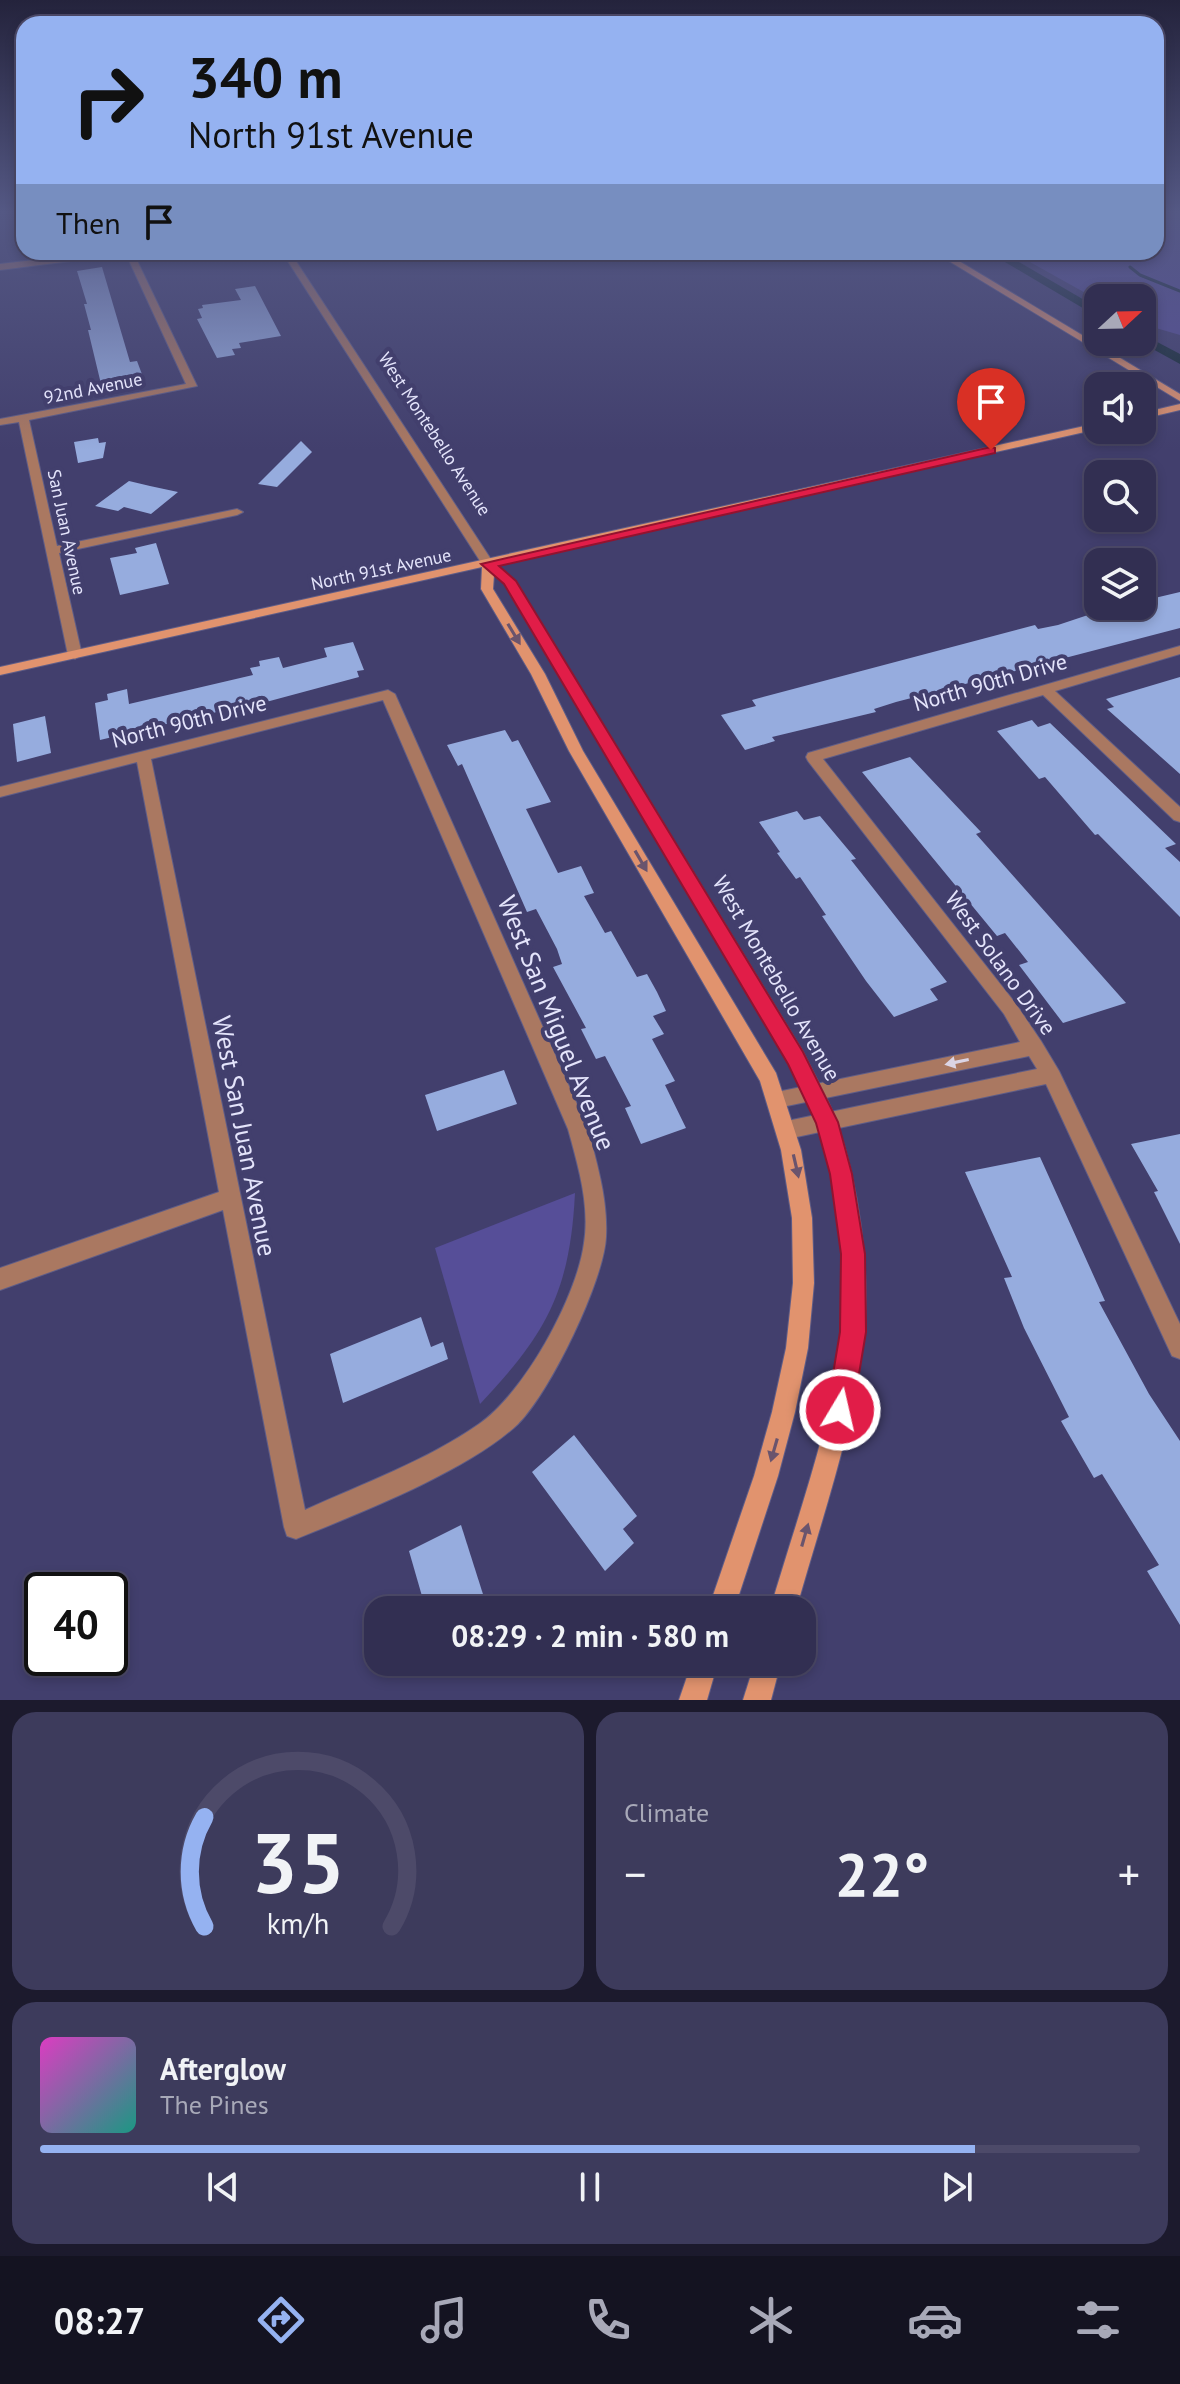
<!DOCTYPE html>
<html lang="en">
<head>
<meta charset="utf-8">
<style>
	body { margin:0; font-family:"PT Sans",sans-serif; background:#3d3b5c; color:#f1f3f6; height:100vh; display:flex; flex-direction:column; font-size:30px; white-space:nowrap }
	* { box-sizing:border-box; margin:0 }
	p { font-size:26px; color:#a8a9b8 }
	.icon { flex:none; width:44px; height:44px; fill:none; stroke:currentColor; stroke-width:2; stroke-linecap:round; stroke-linejoin:round }
	.map { position:relative; height:1700px; overflow:hidden }
	.details { display:flex; flex-direction:column; gap:12px; padding:12px; background:#1c1a2d; flex:1 }
	.details>* { flex:none }
	.guide { position:absolute; left:16px; top:16px; width:1148px; height:244px; border-radius:24px; box-shadow:0 4px 12px #0003,0 0 0 2px #4d4a69; background:#95b2f1; color:#111; overflow:hidden }
	.needle { width:52px; rotate:68deg }
	.buttons { position:absolute; left:1084px; top:284px; display:grid; gap:16px }
	.buttons a { display:grid; place-items:center; width:72px; height:72px; border-radius:16px; background:#322f52; box-shadow:0 4px 12px #0003,0 0 0 2px #4d4a69; font-size:40px }
	.speed { position:absolute; left:24px; top:1572px; display:flex; gap:16px; font-size:40px; font-weight:700; text-align:center }
	.speed>* { display:grid; place-content:center; width:104px; height:104px; border-radius:50%; background:#322f52; box-shadow:0 4px 12px #0003,0 0 0 2px #4d4a69; line-height:1 }
	.speed .limit { border:4px solid #111; border-radius:12px; background:#fff; color:#111 }
	.pin { position:absolute; display:grid; place-items:center; width:68px; height:68px; color:#fff; margin:-82px -34px; border-radius:50% 50% 50% 0; rotate:-45deg; box-shadow:0 0 8px #0007 }
	.pin .icon { rotate:45deg }
	.me { position:absolute; width:88px; margin:-44px; rotate:9deg; stroke-linejoin:round; filter:drop-shadow(0 0 6px #0008) }
	.turn { display:flex; align-items:center; gap:28px; height:168px; padding:0 40px; font-size:36px }
	.turn .icon { width:104px; height:104px; stroke-width:2.5 }
	.turn b { display:block; font-size:56px; line-height:68px }
	.then { display:flex; align-items:center; height:76px; padding:0 40px; background:#0003; gap:16px; font-size:30px }
	.big { font-size:60px; font-weight:700; line-height:1.1 }
	.details .widget { flex:1; display:flex; flex-direction:column; justify-content:center; gap:12px; min-width:0; padding:0 28px; border-radius:24px; background:#3d3b5c }
	.details .dial { align-items:center; gap:0 }
	.dial svg { height:208px; overflow:visible; fill:none; stroke:#4d4a69; stroke-width:7; stroke-linecap:round; text-anchor:middle }
	.dial text { fill:#f1f3f6; stroke:none }
	.song { display:flex; align-items:center; gap:24px }
	.cover { width:96px; height:96px; border-radius:12px; background:linear-gradient(135deg,hsl(310 70% 55%),hsl(170 70% 35%)) }
	.played { height:8px; border-radius:4px; background:linear-gradient(90deg,#95b2f1 85%,#4d4a69 85%) }
	.keys { display:flex; justify-content:space-around; direction:ltr }
	.heat { display:flex; justify-content:space-between; align-items:center; font-size:44px; direction:ltr }
	.details .tiles { flex:1; display:grid; gap:12px; grid-template-columns:1fr 1fr }
	.widget:last-child { grid-column:span 2 }
	.trip { position:absolute; left:364px; top:1596px; width:452px; height:80px; border-radius:24px; background:#322f52; box-shadow:0 4px 12px #0003,0 0 0 2px #4d4a69; font-weight:700; line-height:80px; text-align:center }
	.dock { display:flex; height:128px; justify-content:space-around; align-items:center; background:#141321; color:#a8a9b8 }
	.dock .icon { width:56px; height:56px }
	.dock .on { color:#95b2f1 }
	.dock b { font-size:36px; color:#f1f3f6 }
	.map>svg:first-child { display:block }
</style>
</head>
<body>
<div class="map">
<svg width="1180" height="1700" viewBox="0 0 1180 1700">
	<rect width="100%" height="100%" fill="#423f6d"/>
	<g fill="#564e98">
		<path d="M 1156,213 L 1180,213 L 1180,335 L 1142,324 L 1142,298 L 1098,300 L 1012,252 L 1156,252 Z"/>
		<path d="M 575,1193 C 570,1292 546,1334 480,1404 L 435,1248 Z"/>
	</g>
	<g fill="none" stroke-linecap="round" stroke-linejoin="round">
		<g stroke="#162b34" stroke-width="3">
			<path d="M 1113,252 L 1125,260"/>
			<path d="M 1130,267 L 1140,275 L 1180,291"/>
		</g>
		<g fill="#162b34" fill-rule="evenodd">
			<path d="M 988,252 L 1002,252 L 1098,308 L 1098,317 Z"/>
			<path d="M 1142,334 L 1180,354 L 1180,364 L 1140,342 Z"/>
		</g>
	</g>
	<g fill="#96acde">
		<path d="M 102,267 L 130,362 L 137,361 L 143,377 L 101,384 L 88,330 L 91,330 L 84,304 L 87,304 L 77,271 Z"/>
		<path d="M 255,286 L 281,336 L 239,343 L 241,348 L 232,349 L 235,355 L 217,358 L 197,319 L 202,318 L 198,309 L 203,308 L 202,305 L 241,300 L 235,289 Z"/>
		<path d="M 98,438 L 99,443 L 106,442 L 103,458 L 78,463 L 74,442 Z"/>
		<path d="M 301,441 L 312,452 L 277,487 L 258,484 Z"/>
		<path d="M 129,481 L 150,486 L 178,492 L 151,514 L 124,507 L 118,511 L 95,506 Z"/>
		<path d="M 156,543 L 169,584 L 120,595 L 110,558 L 137,553 L 135,548 Z"/>
		<path d="M 1180,592 L 1180,628 L 896,702 L 874,709 L 876,712 L 772,737 L 775,741 L 745,750 L 721,715 L 756,706 L 752,700 L 1035,625 L 1038,629 L 1058,625 L 1115,606 L 1142,606 L 1142,601 Z"/>
		<path d="M 353,642 L 364,670 L 357,671 L 359,677 L 222,714 L 221,711 L 100,740 L 95,703 L 108,700 L 107,694 L 127,689 L 129,704 L 253,675 L 250,668 L 260,666 L 259,661 L 279,657 L 283,668 L 327,657 L 324,648 Z"/>
		<path d="M 1180,677 L 1180,774 L 1107,709 L 1114,707 L 1106,699 Z"/>
		<path d="M 45,716 L 51,753 L 17,762 L 13,724 Z"/>
		<path d="M 1032,720 L 1038,727 L 1050,723 L 1176,844 L 1165,848 L 1180,862 L 1180,917 L 1098,834 L 1095,835 L 1045,777 L 1039,779 L 997,731 Z"/>
		<path d="M 505,730 L 512,742 L 518,740 L 551,802 L 526,809 L 558,873 L 581,866 L 594,893 L 584,896 L 605,933 L 611,931 L 637,977 L 647,974 L 657,992 L 666,1011 L 653,1016 L 664,1034 L 652,1039 L 675,1081 L 665,1085 L 686,1128 L 641,1144 L 625,1108 L 631,1106 L 605,1056 L 596,1059 L 581,1029 L 586,1028 L 553,967 L 562,964 L 557,949 L 536,909 L 527,912 L 462,764 L 458,766 L 447,745 Z"/>
		<path d="M 910,757 L 981,832 L 976,834 L 1126,1003 L 1063,1023 L 1019,965 L 1028,962 L 1005,933 L 997,936 L 862,772 Z"/>
		<path d="M 797,811 L 804,820 L 820,816 L 856,859 L 851,860 L 947,982 L 930,989 L 938,1000 L 894,1017 L 866,981 L 822,916 L 826,915 L 800,877 L 796,879 L 777,853 L 780,852 L 759,822 Z"/>
		<path d="M 504,1070 L 517,1104 L 437,1131 L 425,1095 Z"/>
		<path d="M 1180,1134 L 1180,1244 L 1154,1192 L 1158,1191 L 1131,1144 Z"/>
		<path d="M 1040,1157 L 1105,1301 L 1099,1302 L 1149,1394 L 1180,1441 L 1180,1625 L 1147,1571 L 1159,1565 L 1102,1474 L 1094,1478 L 1061,1421 L 1069,1417 L 1024,1328 L 1004,1278 L 1012,1277 L 965,1172 Z"/>
		<path d="M 421,1317 L 431,1347 L 443,1342 L 448,1359 L 343,1403 L 330,1354 Z"/>
		<path d="M 574,1435 L 637,1516 L 623,1529 L 634,1543 L 605,1571 L 532,1472 Z"/>
		<path d="M 461,1525 L 488,1610 L 426,1610 L 409,1551 Z"/>
	</g>
	<g fill="none" stroke-linecap="round" stroke-linejoin="round">
		<defs>
			<g id="street">
				<path d="M 103,252 L 133,252 L 197,386 L 29,420 L 57,546 L 237,509 L 243,512 L 237,515 L 59,553 L 82,655 L 75,659 L 68,655 L 19,422 L 0,425 L 0,419 L 186,384 L 126,254 L 0,270 L 0,264 Z"/>
				<path d="M 282,252 L 290,252 L 494,564 L 492,567 L 488,568 L 482,564 Z"/>
				<path d="M 1180,646 L 1180,654 L 1055,691 L 1180,807 L 1180,822 L 1174,820 L 1043,695 L 823,759 L 1016,1004 L 1041,1041 L 1059,1071 L 1180,1324 L 1180,1359 L 1172,1356 L 1046,1084 L 787,1139 L 780,1136 L 777,1130 L 780,1124 L 787,1121 L 1037,1069 L 1029,1056 L 777,1108 L 770,1106 L 767,1100 L 770,1094 L 777,1092 L 1020,1042 L 1004,1014 L 808,761 L 806,757 L 808,753 Z"/>
				<path d="M 388,690 L 395,694 L 588,1129 C 597,1164 608,1200 606,1237 C 604,1281 549,1394 518,1424 C 468,1471 360,1513 296,1539 L 287,1536 L 284,1527 L 223,1210 L 0,1290 L 0,1268 L 219,1192 L 137,762 L 0,797 L 0,787 ZM 383,700 L 568,1129 C 578,1165 590,1205 584,1243 C 577,1297 524,1393 479,1424 C 426,1461 364,1483 305,1510 L 151,759 Z"/>
			</g>
			<g id="secondary">
				<path d="M 934,252 L 944,252 L 1180,394 L 1180,401 Z"/>
				<path d="M 1180,404 L 1180,410 L 1142,419 L 1142,413 Z"/>
				<path d="M 1098,423 L 1098,429 L 496,564 L 515,581 L 803,1052 C 814,1075 829,1099 837,1123 C 859,1186 870,1267 864,1333 C 855,1427 821,1520 796,1610 L 770,1610 C 796,1520 831,1428 842,1334 C 849,1269 839,1185 818,1124 C 811,1103 799,1083 789,1063 L 504,583 L 494,575 L 493,589 L 545,674 L 583,751 L 776,1073 L 801,1150 L 812,1218 L 814,1283 L 808,1348 L 795,1412 L 778,1476 L 734,1610 L 708,1610 L 754,1476 L 772,1412 L 786,1348 L 793,1283 L 792,1218 L 781,1150 L 760,1081 L 569,751 L 531,674 L 481,589 L 482,567 L 0,675 L 0,667 Z"/>
				<path d="M 692,1662 L 718,1662 L 707,1700 L 679,1700 Z"/>
				<path d="M 755,1662 L 781,1662 L 771,1700 L 743,1700 Z"/>
			</g>
		</defs>
		<use href="#street" stroke="#5f5d87" stroke-width="2"/>
		<use href="#secondary" stroke="#5f5d87" stroke-width="2"/>
		<use href="#street" fill="#aa7861" fill-rule="evenodd"/>
		<use href="#secondary" fill="#e1936e" fill-rule="evenodd"/>
	</g>
	<defs><path id="oneway-solid" d="M-6-.8H1V-3.2L6.5 0L1 3.2V.8H-6Z" transform="scale(2)"/></defs>
	<g fill="#6a546d">
		<use href="#oneway-solid" transform="translate(514 634) rotate(59)"/>
		<use href="#oneway-solid" transform="translate(641 861) rotate(60)"/>
		<use href="#oneway-solid" transform="translate(796 1166) rotate(77)"/>
		<use href="#oneway-solid" transform="translate(774 1450) rotate(106)"/>
		<use href="#oneway-solid" transform="translate(805 1535) rotate(-74)"/>
	</g>
	<use fill="#dbd4e4" href="#oneway-solid" transform="translate(957 1062) rotate(168)"/>
	<linearGradient id="sky" x2="0" y2="1"><stop stop-color="#24233c"/><stop offset="0.47" stop-color="#545884"/><stop offset="1" stop-color="#545884" stop-opacity="0"/></linearGradient>
	<rect width="1180" height="450" fill="url(#sky)"/>
	<path fill="#e11d48" stroke="#92132f" stroke-width="2" d="M 991,447 L 995,448 L 995,453 L 499,566 L 516,581 L 803,1052 L 838,1122 L 852,1174 L 865,1254 L 866,1332 L 853,1410 L 850,1420 L 840,1423 L 831,1420 L 827,1410 L 840,1332 L 841,1254 L 830,1174 L 816,1123 L 788,1064 L 504,584 L 481,564 Z"/>
	<g text-anchor="middle" dominant-baseline="central" stroke-width="8" stroke-linejoin="round" paint-order="stroke">
		<g font-size="18" fill="#e4e4fb" stroke="#423f6d">
			<text transform="translate(93 388) rotate(-11)">92nd Avenue</text>
			<text transform="translate(435 434) rotate(57)">West Montebello Avenue</text>
			<text transform="translate(67 532) rotate(78)">San Juan Avenue</text>
			<text transform="translate(381 569) rotate(-12)">North 91st Avenue</text>
		</g>
		<g font-size="22" fill="#e4e4fb" stroke="#423f6d">
			<text transform="translate(990 682) rotate(-16)">North 90th Drive</text>
			<text transform="translate(189 721) rotate(-14)">North 90th Drive</text>
			<text transform="translate(1001 963) rotate(54)">West Solano Drive</text>
			<text transform="translate(777 978) rotate(60)">West Montebello Avenue</text>
		</g>
		<g font-size="26" fill="#e4e4fb" stroke="#423f6d">
			<text transform="translate(557 1023) rotate(68)">West San Miguel Avenue</text>
			<text transform="translate(245 1136) rotate(79)">West San Juan Avenue</text>
		</g>
	</g>
</svg>
<div class="buttons">
<a><svg class="needle" viewBox="-14 -14 28 28"><path d="M0-13l5 13h-10z" fill="#e53935"/><path d="M0 13l5-13h-10z" fill="#a8a9b8"/></svg></a>
<a><svg class="icon" aria-label="sound" viewBox="0 0 24 24"><path d="M4 9h4l5-4v14l-5-4H4zM17 9q2 3 0 6"/></svg></a>
<a><svg class="icon" aria-label="search" viewBox="0 0 24 24"><circle cx="10" cy="10" r="6"/><path d="M15 15l6 6"/></svg></a>
<a><svg class="icon" aria-label="layers" viewBox="0 0 24 24"><path d="M12 4l9 5-9 5-9-5zM3 14l9 5 9-5"/></svg></a>
</div>
<div class="speed"><div class="limit">40</div></div>
<div class="pin" style="left:991px;top:450px;background:#d93025"><svg class="icon" aria-label="arrive" viewBox="0 0 24 24"><path d="M6 21V4h12l-3 4 3 4H6"/></svg></div>
<svg class="me" style="left:840px;top:1410px" viewBox="-20 -20 40 40"><circle r="17" fill="#e11d48" stroke="#fff" stroke-width="3"/><path d="M0-11L8 9 0 5-8 9z" fill="#fff"/></svg>
<div class="trip">08:29 · 2 min · 580 m</div>
<div class="guide">
<div class="turn"><svg class="icon" aria-label="right" viewBox="0 0 24 24"><path d="M7 20v-9h11M14 6l5 5-5 5"/></svg><div><b>340 m</b>North 91st Avenue</div></div>
<div class="then">Then<svg class="icon" aria-label="arrive" viewBox="0 0 24 24"><path d="M6 21V4h12l-3 4 3 4H6"/></svg></div>
</div>
</div>
<section class="details">
<div class="tiles">
<div class="widget dial"><svg viewBox="0 0 100 80">
<path d="M14 69A42 42 0 1 1 86 69"/>
<path d="M14 69A42 42 0 0 1 14 27" stroke="#95b2f1"/>
<text x="50" y="56" font-size="32" font-weight="700">35</text>
<text x="50" y="72" font-size="11">km/h</text>
</svg></div>
<div class="widget"><p>Climate</p>
<div class="heat"><a>−</a><b class="big">22°</b><a>+</a></div>
</div>
<div class="widget">
<div class="song"><i class="cover"></i><div><b>Afterglow</b><p>The Pines</p></div></div>
<div class="played"></div>
<div class="keys"><svg class="icon" aria-label="previous" viewBox="0 0 24 24"><path d="M18 5L8 12l10 7zM5 5v14"/></svg><svg class="icon" aria-label="pause" viewBox="0 0 24 24"><path d="M8 5v14M16 5v14"/></svg><svg class="icon" aria-label="next" viewBox="0 0 24 24"><path d="M6 5l10 7-10 7zM19 5v14"/></svg></div>
</div>
</div>
</section>
<nav class="dock">
<b>08:27</b>
<svg class="icon on" aria-label="directions" viewBox="0 0 24 24"><path d="M12 3l9 9-9 9-9-9zM9 14v-3h6M13 9l2 2-2 2"/></svg>
<svg class="icon" aria-label="music" viewBox="0 0 24 24"><path d="M9 18V5l10-2v13"/><circle cx="6" cy="18" r="3"/><circle cx="16" cy="16" r="3"/></svg>
<svg class="icon" aria-label="phone" viewBox="0 0 24 24"><path d="M5 4h4l2 5-3 2q2 4 5 5l2-3 5 2v4C11 20 4 13 5 4z"/></svg>
<svg class="icon" aria-label="climate" viewBox="0 0 24 24"><path d="M12 3v18M4 7l16 10M4 17L20 7"/></svg>
<svg class="icon" aria-label="car" viewBox="0 0 24 24"><path d="M5 17H2v-5l4-1 3-4h7l3 4 3 1v5h-3M9 17h6M6 11h13"/><circle cx="7" cy="17" r="2"/><circle cx="17" cy="17" r="2"/></svg>
<svg class="icon" aria-label="filters" viewBox="0 0 24 24"><path d="M4 7h16M4 17h16"/><circle cx="9" cy="7" r="2"/><circle cx="15" cy="17" r="2"/></svg>
</nav>
</body>
</html>
